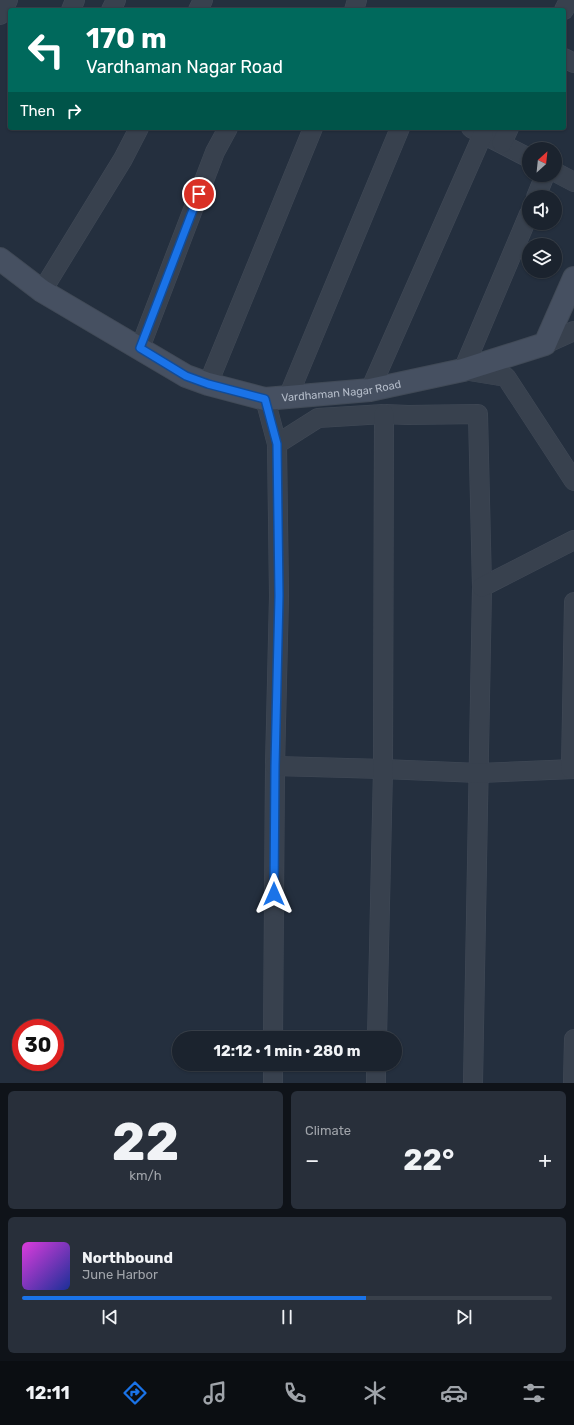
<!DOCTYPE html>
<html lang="en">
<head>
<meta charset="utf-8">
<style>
	body { margin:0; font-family:Rubik,sans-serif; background:#282f3a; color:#f1f3f6; height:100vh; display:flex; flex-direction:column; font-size:15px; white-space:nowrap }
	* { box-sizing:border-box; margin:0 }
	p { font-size:13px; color:#a0a4aa }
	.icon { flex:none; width:22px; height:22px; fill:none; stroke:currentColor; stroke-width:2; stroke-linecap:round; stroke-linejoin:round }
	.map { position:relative; height:1083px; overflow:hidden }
	.side { display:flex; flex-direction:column; gap:8px; padding:8px; background:#0f1319; flex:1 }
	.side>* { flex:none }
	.guide { position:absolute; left:8px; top:8px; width:558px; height:122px; border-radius:4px; box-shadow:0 1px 3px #0004,0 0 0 1px #39404a; background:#00695c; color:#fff; overflow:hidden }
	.needle { width:26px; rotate:27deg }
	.fabs { position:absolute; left:522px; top:142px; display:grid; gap:8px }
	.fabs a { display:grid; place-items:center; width:40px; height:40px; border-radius:50%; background:#1b232e; box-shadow:0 1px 3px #0004,0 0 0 1px #39404a; font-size:20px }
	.speed { position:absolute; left:12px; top:1019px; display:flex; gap:8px; font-size:20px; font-weight:700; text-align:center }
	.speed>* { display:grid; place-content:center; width:52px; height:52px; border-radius:50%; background:#1b232e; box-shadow:0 1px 3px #0004,0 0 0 1px #39404a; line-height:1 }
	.speed .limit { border:6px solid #d22; background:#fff; color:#111 }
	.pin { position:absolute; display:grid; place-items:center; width:34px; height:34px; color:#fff; margin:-17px; border:2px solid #fff; border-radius:50%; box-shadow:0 1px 4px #0007 }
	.me { position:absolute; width:44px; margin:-22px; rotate:0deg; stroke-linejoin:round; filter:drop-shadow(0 0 3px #0008) }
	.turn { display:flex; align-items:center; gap:14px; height:84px; padding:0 12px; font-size:18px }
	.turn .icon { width:52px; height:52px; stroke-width:2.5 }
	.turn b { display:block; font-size:28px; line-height:34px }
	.then { display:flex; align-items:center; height:38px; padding:0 12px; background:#0003; gap:8px; font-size:15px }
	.big { font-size:30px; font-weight:700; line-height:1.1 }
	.side .card { flex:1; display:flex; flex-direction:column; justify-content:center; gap:6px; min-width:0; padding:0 14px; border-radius:6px; background:#282f3a }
	.side .dial { align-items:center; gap:0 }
	.dial b { font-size:52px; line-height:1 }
	.song { display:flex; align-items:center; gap:12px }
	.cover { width:48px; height:48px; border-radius:6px; background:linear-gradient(135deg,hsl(300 70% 55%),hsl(230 70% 35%)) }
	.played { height:4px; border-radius:2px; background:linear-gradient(90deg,#1a73e8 65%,#39404a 65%) }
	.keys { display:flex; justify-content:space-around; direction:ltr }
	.heat { display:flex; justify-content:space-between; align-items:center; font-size:22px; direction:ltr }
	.side .tiles { flex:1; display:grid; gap:8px; grid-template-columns:1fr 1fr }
	.card:last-child { grid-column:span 2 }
	.trip { position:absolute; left:172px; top:1031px; width:230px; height:40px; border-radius:20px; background:#1b232e; box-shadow:0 1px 3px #0004,0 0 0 1px #39404a; font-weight:700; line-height:40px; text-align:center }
	.tab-bar { display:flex; height:64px; justify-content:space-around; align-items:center; background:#0b0e12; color:#a0a4aa }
	.tab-bar .icon { width:28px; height:28px }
	.tab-bar .active { color:#1a73e8 }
	.tab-bar b { font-size:18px; color:#f1f3f6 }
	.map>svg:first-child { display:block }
</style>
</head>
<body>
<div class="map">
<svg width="574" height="1083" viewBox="0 0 574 1083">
	<rect width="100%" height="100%" fill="#242f3e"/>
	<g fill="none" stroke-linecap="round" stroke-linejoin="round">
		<defs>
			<g id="street">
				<path d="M 71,10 L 75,0"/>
				<path d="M 111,10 L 116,0"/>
				<path d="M 198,10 L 203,0"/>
				<path d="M 354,10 L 357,0"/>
				<path d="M 564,10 L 569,0"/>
				<path d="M 0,15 L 8,0"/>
				<path d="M 564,58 L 574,63"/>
				<path d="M 471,128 L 529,158"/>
				<path d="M 502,143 L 509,128"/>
				<path d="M 555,172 L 574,182"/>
				<path d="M 536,197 L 545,175"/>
				<path d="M 529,214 L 463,370 L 506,377 L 574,481"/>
				<path d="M 42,291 L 123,159 L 139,128"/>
				<path d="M 545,344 L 574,331"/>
				<path d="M 140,348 L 215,152 L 228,128"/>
				<path d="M 208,384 L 313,128"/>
				<path d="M 370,390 L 483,134"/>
				<path d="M 288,397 L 400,128"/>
				<path d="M 265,399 L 277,444 L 279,596 L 275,766 L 273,1038"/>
				<path d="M 277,444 L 318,418 L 384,414 L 408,415 L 478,414 L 482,587 L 473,1083"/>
				<path d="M 482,587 L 574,540"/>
				<path d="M 275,766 L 383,769 L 479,773 L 574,769"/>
				<path d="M 571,769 L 574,602"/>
				<path d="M 377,1038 L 383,769 L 384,414"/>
				<path d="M 273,1083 L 273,1064"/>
				<path d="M 376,1083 L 376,1064"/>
				<path d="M 573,1083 L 574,1039"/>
			</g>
			<g id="secondary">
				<path id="s1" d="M 0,259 L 42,291 L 186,376 L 208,384 L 265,399 L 370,390 L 463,370 L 545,344 L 574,278"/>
			</g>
		</defs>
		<use href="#street" stroke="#414a57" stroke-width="20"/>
		<use href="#secondary" stroke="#414a57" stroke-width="24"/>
		<use href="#street" stroke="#38414e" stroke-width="19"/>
		<use href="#secondary" stroke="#465061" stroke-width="22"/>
	</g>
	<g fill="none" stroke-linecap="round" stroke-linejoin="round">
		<defs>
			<path id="route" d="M 199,194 L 140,348 L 186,376 L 208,384 L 265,399 L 277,444 L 279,596 L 275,766 L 274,894"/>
		</defs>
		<use href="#route" stroke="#114b97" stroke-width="10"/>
		<use href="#route" stroke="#1a73e8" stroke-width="7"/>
	</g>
	<g text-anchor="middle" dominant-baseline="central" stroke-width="4" stroke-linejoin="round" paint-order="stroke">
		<g font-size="11" fill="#b4bcc9" stroke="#1d2633">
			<text stroke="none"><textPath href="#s1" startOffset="379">Vardhaman Nagar Road</textPath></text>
		</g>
	</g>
</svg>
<div class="fabs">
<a><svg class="needle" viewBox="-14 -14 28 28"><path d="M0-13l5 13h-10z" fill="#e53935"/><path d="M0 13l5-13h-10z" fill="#a0a4aa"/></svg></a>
<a><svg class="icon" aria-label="sound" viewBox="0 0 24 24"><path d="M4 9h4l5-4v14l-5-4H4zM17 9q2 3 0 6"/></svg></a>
<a><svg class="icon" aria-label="layers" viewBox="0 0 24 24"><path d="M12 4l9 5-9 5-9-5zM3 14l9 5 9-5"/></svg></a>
</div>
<div class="speed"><div class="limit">30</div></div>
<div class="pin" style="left:199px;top:194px;background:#d93025"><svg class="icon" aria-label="arrive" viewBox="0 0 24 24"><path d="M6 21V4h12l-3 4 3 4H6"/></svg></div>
<svg class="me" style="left:274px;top:894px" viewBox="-20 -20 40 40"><path d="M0-17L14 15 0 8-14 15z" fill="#1a73e8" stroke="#fff" stroke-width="4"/></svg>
<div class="trip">12:12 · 1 min · 280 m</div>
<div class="guide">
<div class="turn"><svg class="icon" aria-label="left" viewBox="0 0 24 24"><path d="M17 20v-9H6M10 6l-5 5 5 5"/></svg><div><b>170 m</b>Vardhaman Nagar Road</div></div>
<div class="then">Then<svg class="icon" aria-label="right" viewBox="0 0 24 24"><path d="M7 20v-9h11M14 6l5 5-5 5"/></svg></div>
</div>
</div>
<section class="side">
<div class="tiles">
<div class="card dial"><b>22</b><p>km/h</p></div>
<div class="card"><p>Climate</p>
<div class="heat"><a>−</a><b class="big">22°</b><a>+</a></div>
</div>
<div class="card">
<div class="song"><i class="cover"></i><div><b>Northbound</b><p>June Harbor</p></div></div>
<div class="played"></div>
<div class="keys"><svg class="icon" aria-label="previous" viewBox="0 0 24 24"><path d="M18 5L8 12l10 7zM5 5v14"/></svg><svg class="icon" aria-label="pause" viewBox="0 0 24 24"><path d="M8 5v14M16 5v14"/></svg><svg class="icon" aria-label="next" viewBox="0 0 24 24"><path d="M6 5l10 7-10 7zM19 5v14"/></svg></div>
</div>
</div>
</section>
<nav class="tab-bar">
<b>12:11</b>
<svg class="icon active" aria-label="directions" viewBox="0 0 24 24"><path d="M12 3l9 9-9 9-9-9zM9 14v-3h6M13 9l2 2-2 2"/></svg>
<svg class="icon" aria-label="music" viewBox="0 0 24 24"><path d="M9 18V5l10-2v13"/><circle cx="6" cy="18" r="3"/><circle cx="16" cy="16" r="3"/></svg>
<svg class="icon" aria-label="phone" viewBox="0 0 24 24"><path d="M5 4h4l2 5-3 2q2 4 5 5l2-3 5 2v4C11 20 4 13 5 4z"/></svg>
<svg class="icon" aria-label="climate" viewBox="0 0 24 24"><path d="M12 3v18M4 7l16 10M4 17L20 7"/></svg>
<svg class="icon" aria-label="car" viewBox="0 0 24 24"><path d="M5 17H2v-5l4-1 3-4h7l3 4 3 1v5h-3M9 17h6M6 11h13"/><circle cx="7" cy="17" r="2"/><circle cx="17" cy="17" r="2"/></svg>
<svg class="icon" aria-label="filters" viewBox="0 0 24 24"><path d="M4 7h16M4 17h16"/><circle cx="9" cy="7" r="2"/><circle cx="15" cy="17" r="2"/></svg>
</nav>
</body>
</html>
